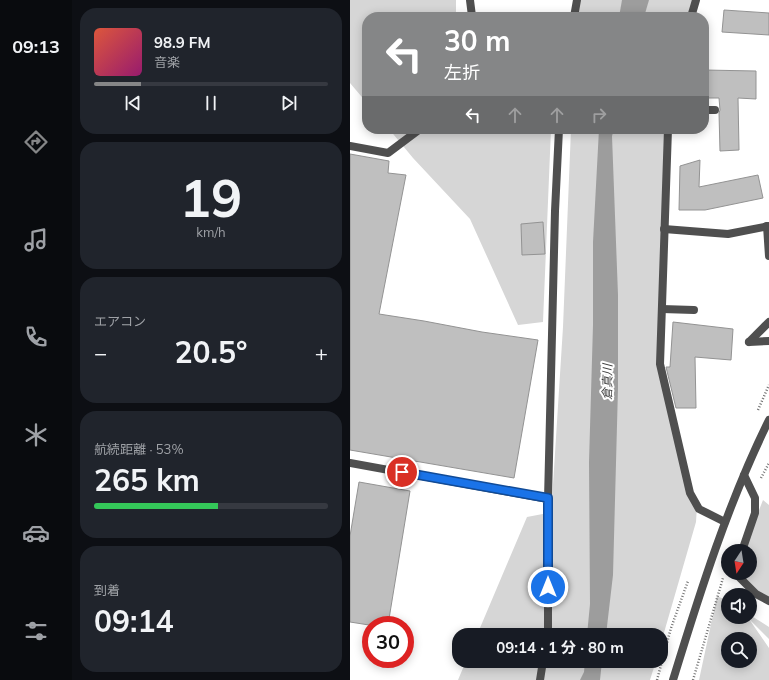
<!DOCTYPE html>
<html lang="ja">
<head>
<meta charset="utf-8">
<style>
	body { margin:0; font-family:Mulish,"Noto Sans JP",sans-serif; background:#20242c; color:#f1f3f6; height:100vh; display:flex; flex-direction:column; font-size:15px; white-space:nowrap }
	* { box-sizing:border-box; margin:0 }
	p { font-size:13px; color:#9ea1a6 }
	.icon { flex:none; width:22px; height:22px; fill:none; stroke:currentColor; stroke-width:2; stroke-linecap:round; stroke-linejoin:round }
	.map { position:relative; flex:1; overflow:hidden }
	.sheet { display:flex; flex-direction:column; gap:8px; padding:8px; background:#0d0f14; width:278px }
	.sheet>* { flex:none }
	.guide { position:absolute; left:12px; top:12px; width:347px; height:122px; border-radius:16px; box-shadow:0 2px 10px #0003; background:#858687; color:#fff; overflow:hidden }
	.needle { width:26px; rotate:192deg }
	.fabs { position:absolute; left:371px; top:544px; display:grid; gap:8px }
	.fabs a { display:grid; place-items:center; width:36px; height:36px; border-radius:50%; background:#171b24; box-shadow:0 2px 10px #0003; font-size:20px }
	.speed { position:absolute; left:12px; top:616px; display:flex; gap:8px; font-size:20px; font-weight:700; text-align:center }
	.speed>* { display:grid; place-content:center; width:52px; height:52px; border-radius:50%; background:#171b24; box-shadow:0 2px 10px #0003; line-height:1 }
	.speed .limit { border:6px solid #d22; background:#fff; color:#111 }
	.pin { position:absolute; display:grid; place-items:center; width:34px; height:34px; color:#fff; margin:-17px; border:2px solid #fff; border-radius:50%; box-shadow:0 1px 4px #0007 }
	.me { position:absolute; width:44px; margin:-22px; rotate:0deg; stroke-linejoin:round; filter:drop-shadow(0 0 3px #0008) }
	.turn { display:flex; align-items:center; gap:14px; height:84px; padding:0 16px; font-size:18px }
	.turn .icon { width:52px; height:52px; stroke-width:2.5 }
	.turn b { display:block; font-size:28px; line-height:34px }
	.lanes { display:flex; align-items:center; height:38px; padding:0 16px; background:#0003; justify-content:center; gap:20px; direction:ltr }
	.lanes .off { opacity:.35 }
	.big { font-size:30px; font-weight:700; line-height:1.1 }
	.sheet .tile { flex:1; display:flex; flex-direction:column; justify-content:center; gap:6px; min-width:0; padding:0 14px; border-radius:16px; background:#20242c }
	.sheet .dial { align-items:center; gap:0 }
	.dial b { font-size:52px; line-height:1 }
	.song { display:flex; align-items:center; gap:12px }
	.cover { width:48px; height:48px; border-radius:6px; background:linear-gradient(135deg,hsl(10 70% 55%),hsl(320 70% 35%)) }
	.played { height:4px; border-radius:2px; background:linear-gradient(90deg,#858687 20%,#363941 20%) }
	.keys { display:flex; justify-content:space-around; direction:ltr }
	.heat { display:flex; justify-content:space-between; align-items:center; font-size:22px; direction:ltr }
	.charge { height:6px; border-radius:3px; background:linear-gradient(90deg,#34c759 53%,#363941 0) }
	.trip { position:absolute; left:102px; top:628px; width:216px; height:40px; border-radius:16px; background:#171b24; box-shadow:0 2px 10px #0003; font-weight:700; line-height:40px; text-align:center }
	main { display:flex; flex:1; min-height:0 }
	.menu { display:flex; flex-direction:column; width:72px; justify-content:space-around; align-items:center; background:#090b0e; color:#9ea1a6 }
	.menu .icon { width:28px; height:28px }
	.menu .selected { color:#858687 }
	.menu b { font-size:18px; color:#f1f3f6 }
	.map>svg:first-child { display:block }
</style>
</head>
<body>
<main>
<nav class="menu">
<b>09:13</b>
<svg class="icon selected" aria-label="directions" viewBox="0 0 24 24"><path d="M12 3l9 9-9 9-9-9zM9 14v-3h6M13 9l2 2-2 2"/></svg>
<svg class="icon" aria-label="music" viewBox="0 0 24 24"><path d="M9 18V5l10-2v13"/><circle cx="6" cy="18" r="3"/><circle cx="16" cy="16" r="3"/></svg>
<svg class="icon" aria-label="phone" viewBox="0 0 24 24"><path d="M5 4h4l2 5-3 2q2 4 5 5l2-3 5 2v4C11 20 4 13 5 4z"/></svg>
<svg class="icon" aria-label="climate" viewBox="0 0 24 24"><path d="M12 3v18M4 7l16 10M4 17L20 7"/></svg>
<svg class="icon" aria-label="car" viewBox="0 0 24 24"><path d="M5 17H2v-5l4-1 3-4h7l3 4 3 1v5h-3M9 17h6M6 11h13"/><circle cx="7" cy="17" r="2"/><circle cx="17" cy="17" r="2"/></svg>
<svg class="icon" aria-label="filters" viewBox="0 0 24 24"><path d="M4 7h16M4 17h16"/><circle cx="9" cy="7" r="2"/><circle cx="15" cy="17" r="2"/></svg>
</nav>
<section class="sheet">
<div class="tile">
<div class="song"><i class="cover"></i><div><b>98.9 FM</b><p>音楽</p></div></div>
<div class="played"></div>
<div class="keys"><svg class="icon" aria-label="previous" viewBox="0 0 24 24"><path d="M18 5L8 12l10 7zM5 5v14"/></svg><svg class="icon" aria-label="pause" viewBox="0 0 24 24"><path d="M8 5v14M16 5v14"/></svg><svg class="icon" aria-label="next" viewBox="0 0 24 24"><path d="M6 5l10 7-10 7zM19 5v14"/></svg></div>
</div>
<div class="tile dial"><b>19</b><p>km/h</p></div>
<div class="tile"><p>エアコン</p>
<div class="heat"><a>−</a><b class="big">20.5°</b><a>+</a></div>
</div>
<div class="tile"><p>航続距離 · 53%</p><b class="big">265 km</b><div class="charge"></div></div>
<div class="tile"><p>到着</p><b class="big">09:14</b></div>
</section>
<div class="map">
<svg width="419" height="680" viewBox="0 0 419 680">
	<rect width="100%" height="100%" fill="#fff"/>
	<g fill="#d6d6d6" fill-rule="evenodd">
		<path d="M 0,0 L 106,0 L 106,17 L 17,17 L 17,103 L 0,83 Z"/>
		<path d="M 227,0 L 345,0 L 340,17 L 225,17 Z"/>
		<path d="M 39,129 L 201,129 L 193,322 L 168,325 L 120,219 L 63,158 Z"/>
		<path d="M 221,129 L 319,129 L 310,364 L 347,506 L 346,522 L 311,643 L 311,635 L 198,635 L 197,594 L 194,635 L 127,635 L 177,517 L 198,513 L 199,548 L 213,327 Z"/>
		<path d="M 413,500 L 419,505 L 419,600 L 385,573 L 400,573 L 400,551 L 393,551 Z"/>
		<path d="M 367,596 L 378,601 L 378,617 L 400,617 L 400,615 L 419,627 L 419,639 L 399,619 L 419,648 L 419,680 L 349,680 ZM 378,639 L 400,639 L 400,661 L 378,661 Z"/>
		<path d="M 116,661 L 306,661 L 300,680 L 108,680 Z"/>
	</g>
	<g fill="#9d9d9d">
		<path d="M 272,0 L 299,0 L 294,17 L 269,17 Z"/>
		<path d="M 249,129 L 264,129 L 262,136 L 268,295 L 268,388 L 263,575 L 256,635 L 237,635 L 240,604 L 239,462 L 243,325 L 243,242 Z"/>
		<path d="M 235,661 L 252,661 L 250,680 L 230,680 L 234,672 Z"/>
	</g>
	<g fill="#bfbfbf" stroke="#939393">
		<path d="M 374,10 L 419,13 L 419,35 L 372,32 Z"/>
		<path d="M 354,70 L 406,71 L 406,99 L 388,98 L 389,150 L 370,151 L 369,113 L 370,110 L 369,98 L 354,98 Z"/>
		<path d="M 0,154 L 39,161 L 38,173 L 56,175 L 29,314 L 74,321 L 132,332 L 188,340 L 164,478 L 0,450 Z"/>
		<path d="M 350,160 L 349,187 L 408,175 L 413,198 L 355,210 L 329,210 L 330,166 Z"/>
		<path d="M 193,222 L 195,254 L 172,255 L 171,224 Z"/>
		<path d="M 323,322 L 383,329 L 381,360 L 345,357 L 346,408 L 326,408 L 316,367 L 320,367 Z"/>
		<path d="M 9,482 L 60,491 L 38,625 L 19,625 L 0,622 L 0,536 Z"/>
	</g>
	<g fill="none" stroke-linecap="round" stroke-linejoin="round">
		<g stroke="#717171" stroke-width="2.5" stroke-dasharray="1 2" stroke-linecap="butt">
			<path d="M 408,410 L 419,385"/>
			<path d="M 411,478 L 419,463"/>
			<path d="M 307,680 L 321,628 L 338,581"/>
			<path d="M 343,680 L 373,578"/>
		</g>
		<g stroke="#4f4f4f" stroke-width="8">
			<path d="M 120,0 L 122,16"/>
			<path d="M 354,110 L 365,110"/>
			<path d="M 417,226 L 419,256"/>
			<path d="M 312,309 L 344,310"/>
			<path d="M 399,342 L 419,322"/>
			<path d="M 399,342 L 419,341"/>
		</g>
		<g stroke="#4f4f4f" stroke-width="8">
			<path d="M 224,17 L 227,0"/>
			<path d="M 341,17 L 346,0"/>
			<path d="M 318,129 L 310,364 L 340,493 L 349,509 L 375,522"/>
			<path d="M 0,146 L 38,153 L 70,129"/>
			<path d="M 314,229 L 378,234 L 419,226"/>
			<path d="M 0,463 L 198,499"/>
			<path d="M 392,551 L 405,513 L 405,498 L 394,475"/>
			<path d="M 385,573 L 406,594 L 419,601"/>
			<path d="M 198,635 L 198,499 L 205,211 L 209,129"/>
			<path d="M 190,680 L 193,661"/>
		</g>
		<path stroke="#4f4f4f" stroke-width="8" d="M 323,680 C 350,592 378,503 419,420"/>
	</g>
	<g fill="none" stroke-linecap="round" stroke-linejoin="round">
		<defs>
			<path id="route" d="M 52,472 L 198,498 L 198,587"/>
		</defs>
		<use href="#route" stroke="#114b97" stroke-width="10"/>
		<use href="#route" stroke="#1a73e8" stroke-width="7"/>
	</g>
	<g text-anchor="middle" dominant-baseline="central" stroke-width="4" stroke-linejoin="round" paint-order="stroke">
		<g font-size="12" font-style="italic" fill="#3e3e3e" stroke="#fff">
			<text transform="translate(257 382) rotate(-89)">倉真川</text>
		</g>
	</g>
</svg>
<div class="fabs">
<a><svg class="needle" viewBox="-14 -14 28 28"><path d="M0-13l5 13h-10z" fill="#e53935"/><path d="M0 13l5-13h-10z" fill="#9ea1a6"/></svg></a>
<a><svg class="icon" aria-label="sound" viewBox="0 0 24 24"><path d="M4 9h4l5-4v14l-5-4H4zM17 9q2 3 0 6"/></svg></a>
<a><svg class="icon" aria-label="search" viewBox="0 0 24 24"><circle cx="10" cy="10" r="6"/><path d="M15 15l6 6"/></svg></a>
</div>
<div class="speed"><div class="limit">30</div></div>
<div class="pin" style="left:52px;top:472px;background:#d93025"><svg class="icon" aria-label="arrive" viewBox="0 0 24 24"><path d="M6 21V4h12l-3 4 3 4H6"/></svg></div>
<svg class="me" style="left:198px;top:587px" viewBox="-20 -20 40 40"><circle r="17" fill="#1a73e8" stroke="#fff" stroke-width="3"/><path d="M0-11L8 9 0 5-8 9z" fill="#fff"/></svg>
<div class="trip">09:14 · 1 分 · 80 m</div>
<div class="guide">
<div class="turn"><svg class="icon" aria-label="left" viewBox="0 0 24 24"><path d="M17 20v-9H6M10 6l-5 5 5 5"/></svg><div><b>30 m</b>左折</div></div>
<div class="lanes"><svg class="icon" aria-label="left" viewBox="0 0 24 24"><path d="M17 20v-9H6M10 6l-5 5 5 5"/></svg><svg class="icon off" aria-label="ahead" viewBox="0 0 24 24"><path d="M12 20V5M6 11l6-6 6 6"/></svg><svg class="icon off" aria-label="ahead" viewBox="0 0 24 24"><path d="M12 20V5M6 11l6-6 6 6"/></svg><svg class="icon off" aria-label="right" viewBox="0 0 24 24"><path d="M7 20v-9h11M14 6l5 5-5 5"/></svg></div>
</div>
</div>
</main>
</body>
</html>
